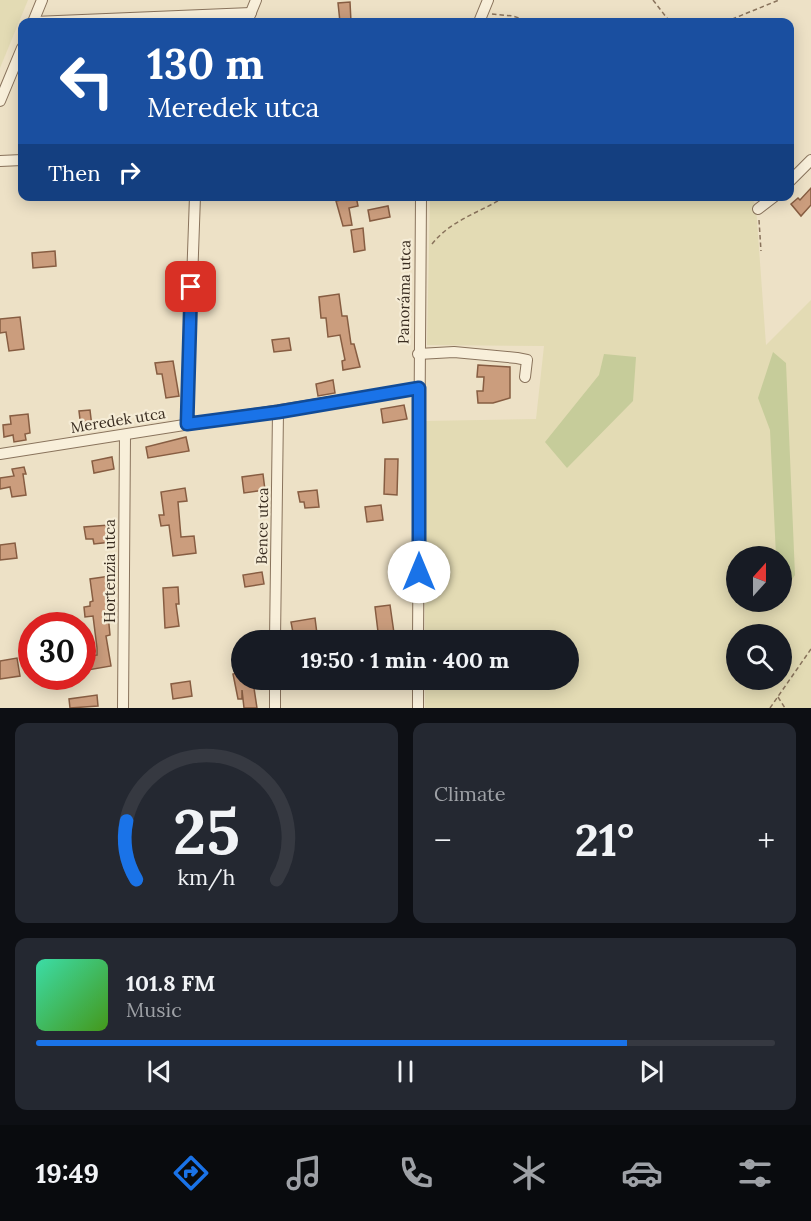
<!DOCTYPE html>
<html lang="en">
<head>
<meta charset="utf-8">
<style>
	body { margin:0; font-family:Lora,serif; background:#242831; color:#f1f3f6; height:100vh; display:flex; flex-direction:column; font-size:22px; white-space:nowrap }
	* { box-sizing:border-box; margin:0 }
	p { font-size:20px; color:#9ea1a6 }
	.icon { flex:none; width:33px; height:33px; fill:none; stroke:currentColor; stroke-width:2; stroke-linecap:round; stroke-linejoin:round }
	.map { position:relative; height:708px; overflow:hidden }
	.panel { display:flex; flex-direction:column; gap:15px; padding:15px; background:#0d0f14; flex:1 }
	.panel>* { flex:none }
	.banner { position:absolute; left:18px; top:18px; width:776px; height:183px; border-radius:12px; box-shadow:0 3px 15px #0003; background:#1a4fa0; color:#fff; overflow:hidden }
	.needle { width:39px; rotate:21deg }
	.controls { position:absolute; left:726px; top:546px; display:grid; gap:12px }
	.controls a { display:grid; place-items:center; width:66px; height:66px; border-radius:50%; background:#171b24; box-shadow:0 3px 15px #0003; font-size:30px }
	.speed { position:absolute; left:18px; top:612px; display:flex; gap:12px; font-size:30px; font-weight:700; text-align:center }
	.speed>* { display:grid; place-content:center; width:78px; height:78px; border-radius:50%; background:#171b24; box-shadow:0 3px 15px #0003; line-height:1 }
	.speed .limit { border:9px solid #d22; background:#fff; color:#111 }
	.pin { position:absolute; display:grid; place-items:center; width:51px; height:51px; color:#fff; margin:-26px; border-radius:12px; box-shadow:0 3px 9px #0006 }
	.me { position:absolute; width:66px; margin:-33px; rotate:0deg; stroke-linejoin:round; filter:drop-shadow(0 0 4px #0008) }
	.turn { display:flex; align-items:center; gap:21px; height:126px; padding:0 30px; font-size:27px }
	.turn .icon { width:78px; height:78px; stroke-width:2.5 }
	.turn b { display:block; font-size:42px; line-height:51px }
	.then { display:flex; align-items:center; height:57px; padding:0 30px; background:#0003; gap:12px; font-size:22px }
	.big { font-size:45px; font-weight:800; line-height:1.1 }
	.panel .tile { flex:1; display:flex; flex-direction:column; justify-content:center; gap:9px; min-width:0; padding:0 21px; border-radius:12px; background:#242831 }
	.panel .dial { align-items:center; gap:0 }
	.dial svg { height:156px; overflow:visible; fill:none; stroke:#363941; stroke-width:7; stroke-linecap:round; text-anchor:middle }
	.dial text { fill:#f1f3f6; stroke:none }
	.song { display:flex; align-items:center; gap:18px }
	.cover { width:72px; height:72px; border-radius:9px; background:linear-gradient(135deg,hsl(160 70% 55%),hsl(100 70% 35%)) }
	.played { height:6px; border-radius:3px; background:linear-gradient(90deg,#1a73e8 80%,#363941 80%) }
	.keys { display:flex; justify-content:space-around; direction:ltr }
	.heat { display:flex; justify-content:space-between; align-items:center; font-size:33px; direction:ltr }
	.panel .tiles { flex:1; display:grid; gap:15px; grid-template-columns:1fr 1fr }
	.tile:last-child { grid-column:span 2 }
	.trip { position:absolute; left:231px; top:630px; width:348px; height:60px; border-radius:30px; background:#171b24; box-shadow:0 3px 15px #0003; font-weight:800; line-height:60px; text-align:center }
	.menu { display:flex; height:96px; justify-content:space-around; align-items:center; background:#090b0e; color:#9ea1a6 }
	.menu .icon { width:42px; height:42px }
	.menu .active { color:#1a73e8 }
	.menu b { font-size:27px; color:#f1f3f6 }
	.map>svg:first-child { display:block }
</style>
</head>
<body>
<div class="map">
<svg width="811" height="708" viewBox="0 0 811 708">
	<rect width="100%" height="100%" fill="#ede1c6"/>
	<g fill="#e3dbb4" fill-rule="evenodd">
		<path d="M 0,0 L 28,0 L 0,68 Z"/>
		<path d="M 430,197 L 752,197 L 756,207 L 766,345 L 811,300 L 811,708 L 425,708 L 425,680 L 568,680 L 568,640 L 425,640 L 424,421 L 536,419 L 544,346 L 427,345 ZM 736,556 L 782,556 L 782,602 L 736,602 ZM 736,634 L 782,634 L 782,680 L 736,680 Z"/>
	</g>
	<g fill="#c6cc9a">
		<path d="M 773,352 L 786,363 L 795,575 L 782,595 L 782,556 L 776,556 L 770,430 L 758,398 Z"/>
		<path d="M 604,354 L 636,357 L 633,401 L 567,468 L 545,442 L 599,375 Z"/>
	</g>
	<g fill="#cb9d7d" stroke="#875d42" stroke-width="1.5">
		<path d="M 350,2 L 351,22 L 340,22 L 338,3 Z"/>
		<path d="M 811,188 L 811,205 L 801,216 L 791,204 L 798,198 L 800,200 Z"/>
		<path d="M 345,196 L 356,196 L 358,206 L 349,208 L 352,225 L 343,226 L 336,201 L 346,199 Z"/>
		<path d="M 388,206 L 390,217 L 370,221 L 368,210 Z"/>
		<path d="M 363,228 L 365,250 L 354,252 L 351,230 Z"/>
		<path d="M 55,251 L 56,266 L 33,268 L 32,253 Z"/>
		<path d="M 339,294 L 342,316 L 347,316 L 351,344 L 354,344 L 360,367 L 343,370 L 342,361 L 345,360 L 340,335 L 328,337 L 326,318 L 321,318 L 319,297 Z"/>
		<path d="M 20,317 L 24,349 L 9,351 L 6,332 L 0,333 L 0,319 Z"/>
		<path d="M 289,338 L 291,350 L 274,352 L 272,340 Z"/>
		<path d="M 173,361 L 179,396 L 166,398 L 162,374 L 157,374 L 155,363 Z"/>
		<path d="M 478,365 L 510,367 L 510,398 L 493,403 L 478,403 L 477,391 L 483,391 L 484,377 L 477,377 Z"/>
		<path d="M 333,380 L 335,393 L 318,396 L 316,384 Z"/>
		<path d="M 404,405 L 407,419 L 383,423 L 381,409 Z"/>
		<path d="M 90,410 L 92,427 L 81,428 L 79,411 Z"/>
		<path d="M 28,414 L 30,433 L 25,434 L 26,440 L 14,442 L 13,435 L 4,437 L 3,425 L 11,424 L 10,416 Z"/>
		<path d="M 186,437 L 189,451 L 148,458 L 146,447 Z"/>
		<path d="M 112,457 L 114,469 L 94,473 L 92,461 Z"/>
		<path d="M 385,459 L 398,459 L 397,495 L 384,494 Z"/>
		<path d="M 24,467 L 26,474 L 23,474 L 26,495 L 12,497 L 10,487 L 0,489 L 0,478 L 14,476 L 12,469 Z"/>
		<path d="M 263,474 L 265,490 L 244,493 L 242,477 Z"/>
		<path d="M 185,488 L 187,501 L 178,502 L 181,537 L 194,536 L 196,553 L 173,556 L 169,525 L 161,526 L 159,515 L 164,515 L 161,492 Z"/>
		<path d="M 317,490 L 319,507 L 305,508 L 304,502 L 300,502 L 298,492 Z"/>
		<path d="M 381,505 L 383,520 L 367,522 L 365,507 Z"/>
		<path d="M 109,525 L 111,542 L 94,544 L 93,539 L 86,539 L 84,527 Z"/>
		<path d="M 15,543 L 17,558 L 0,560 L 0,545 Z"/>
		<path d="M 262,572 L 264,584 L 245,587 L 243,575 Z"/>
		<path d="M 110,576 L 112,592 L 106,593 L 110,635 L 106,636 L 111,666 L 88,670 L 86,656 L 97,655 L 97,648 L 93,616 L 85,617 L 84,607 L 90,606 L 90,602 L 93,601 L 90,579 Z"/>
		<path d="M 178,587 L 179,604 L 176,604 L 179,626 L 165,628 L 163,588 Z"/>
		<path d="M 390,605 L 395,640 L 379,640 L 375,607 Z"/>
		<path d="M 315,618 L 317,634 L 294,638 L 291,622 Z"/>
		<path d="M 17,658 L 20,676 L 0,679 L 0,661 Z"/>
		<path d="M 242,672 L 242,680 L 259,680 L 260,687 L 254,688 L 257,708 L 244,708 L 242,690 L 242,699 L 238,699 L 233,674 Z"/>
		<path d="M 190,681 L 192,696 L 173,699 L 171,684 Z"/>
		<path d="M 97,695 L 98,706 L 70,708 L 69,699 Z"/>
	</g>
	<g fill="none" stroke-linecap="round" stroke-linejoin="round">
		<defs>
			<g id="minor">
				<path d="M 33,22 L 42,0"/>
				<path d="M 34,22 L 251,13"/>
				<path d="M 247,22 L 256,0"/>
				<path d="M 479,22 L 488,0"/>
				<path d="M 0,101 L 22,48"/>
				<path d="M 0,161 L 22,160"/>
				<path d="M 789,182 L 811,160"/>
				<path d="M 758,209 L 775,196"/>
				<path d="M 418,354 L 454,352 L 517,358 L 527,360 L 525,377"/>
				<path d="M 187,424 L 195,196"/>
				<path d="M 0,454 L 419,388"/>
				<path d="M 275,640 L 278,412"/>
				<path d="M 418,640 L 421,196"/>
				<path d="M 123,708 L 125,435"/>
				<path d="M 275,708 L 275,680"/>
				<path d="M 418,708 L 418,680"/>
			</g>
		</defs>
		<use href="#minor" stroke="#89735c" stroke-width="12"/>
		<g stroke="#89735c" stroke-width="1.5" stroke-dasharray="4.5 3" stroke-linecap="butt">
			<path d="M 653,0 L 670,22"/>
			<path d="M 492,14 L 513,16 L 531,22"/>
			<path d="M 725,22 L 779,0"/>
			<path d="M 759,220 L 761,251"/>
			<path d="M 432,244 C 452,219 480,213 506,196"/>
			<path d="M 778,697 L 785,708"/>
			<path d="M 770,708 L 811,649"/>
		</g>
		<use href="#minor" stroke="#f8efda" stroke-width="10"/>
	</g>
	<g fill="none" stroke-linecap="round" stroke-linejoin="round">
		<defs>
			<path id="route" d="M 191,287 L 187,424 L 278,412 L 419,388 L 419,572"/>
		</defs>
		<use href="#route" stroke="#114b97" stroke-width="15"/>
		<use href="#route" stroke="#1a73e8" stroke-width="10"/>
	</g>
	<g text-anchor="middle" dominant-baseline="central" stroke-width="4.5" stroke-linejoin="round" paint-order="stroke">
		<g font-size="15" fill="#392c20" stroke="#f5ecd6">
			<text transform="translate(404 292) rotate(-89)">Panoráma utca</text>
			<text transform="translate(118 420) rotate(-9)">Meredek utca</text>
			<text transform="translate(262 526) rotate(-89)">Bence utca</text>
			<text transform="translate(109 571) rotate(-90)">Hortenzia utca</text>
		</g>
	</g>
</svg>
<div class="controls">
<a><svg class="needle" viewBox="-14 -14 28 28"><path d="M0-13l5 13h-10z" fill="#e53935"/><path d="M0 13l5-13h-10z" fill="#9ea1a6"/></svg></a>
<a><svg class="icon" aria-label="search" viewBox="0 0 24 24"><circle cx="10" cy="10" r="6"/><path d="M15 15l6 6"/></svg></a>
</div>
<div class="speed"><div class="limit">30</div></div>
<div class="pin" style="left:191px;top:287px;background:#d93025"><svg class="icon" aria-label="arrive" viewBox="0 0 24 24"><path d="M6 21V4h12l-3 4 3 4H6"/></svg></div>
<svg class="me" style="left:419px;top:572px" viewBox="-20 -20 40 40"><circle r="19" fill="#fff"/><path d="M0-13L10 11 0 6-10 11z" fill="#1a73e8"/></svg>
<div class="trip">19:50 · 1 min · 400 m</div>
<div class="banner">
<div class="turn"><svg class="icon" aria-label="left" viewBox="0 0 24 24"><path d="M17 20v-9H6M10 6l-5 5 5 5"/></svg><div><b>130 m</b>Meredek utca</div></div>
<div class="then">Then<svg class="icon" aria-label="right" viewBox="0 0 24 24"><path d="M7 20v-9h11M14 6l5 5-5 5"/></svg></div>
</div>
</div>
<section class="panel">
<div class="tiles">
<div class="tile dial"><svg viewBox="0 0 100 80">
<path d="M14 69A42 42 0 1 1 86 69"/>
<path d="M14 69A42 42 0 0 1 9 39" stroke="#1a73e8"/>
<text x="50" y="56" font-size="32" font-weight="700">25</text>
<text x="50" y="72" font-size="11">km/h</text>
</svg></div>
<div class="tile"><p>Climate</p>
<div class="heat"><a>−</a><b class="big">21°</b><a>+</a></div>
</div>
<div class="tile">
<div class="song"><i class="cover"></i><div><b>101.8 FM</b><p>Music</p></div></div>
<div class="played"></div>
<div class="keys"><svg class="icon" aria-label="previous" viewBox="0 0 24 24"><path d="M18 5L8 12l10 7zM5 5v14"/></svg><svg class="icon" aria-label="pause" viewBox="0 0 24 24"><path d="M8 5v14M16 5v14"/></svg><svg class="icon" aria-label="next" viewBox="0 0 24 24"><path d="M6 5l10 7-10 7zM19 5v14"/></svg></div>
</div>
</div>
</section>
<nav class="menu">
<b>19:49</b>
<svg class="icon active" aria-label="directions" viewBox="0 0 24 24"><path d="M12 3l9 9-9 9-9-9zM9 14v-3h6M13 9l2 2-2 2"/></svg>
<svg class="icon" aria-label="music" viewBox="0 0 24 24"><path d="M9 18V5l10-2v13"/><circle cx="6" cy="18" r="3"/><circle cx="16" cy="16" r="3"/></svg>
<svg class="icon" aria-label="phone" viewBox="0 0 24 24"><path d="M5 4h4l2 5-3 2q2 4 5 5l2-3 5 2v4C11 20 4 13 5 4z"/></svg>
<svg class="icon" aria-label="climate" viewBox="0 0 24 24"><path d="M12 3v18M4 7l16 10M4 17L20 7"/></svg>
<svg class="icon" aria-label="car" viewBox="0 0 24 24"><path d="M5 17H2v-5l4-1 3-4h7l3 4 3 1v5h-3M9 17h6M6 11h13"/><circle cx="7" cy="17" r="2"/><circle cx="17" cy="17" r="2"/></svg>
<svg class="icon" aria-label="filters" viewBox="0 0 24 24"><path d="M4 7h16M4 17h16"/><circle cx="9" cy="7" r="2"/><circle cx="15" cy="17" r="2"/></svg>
</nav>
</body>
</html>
